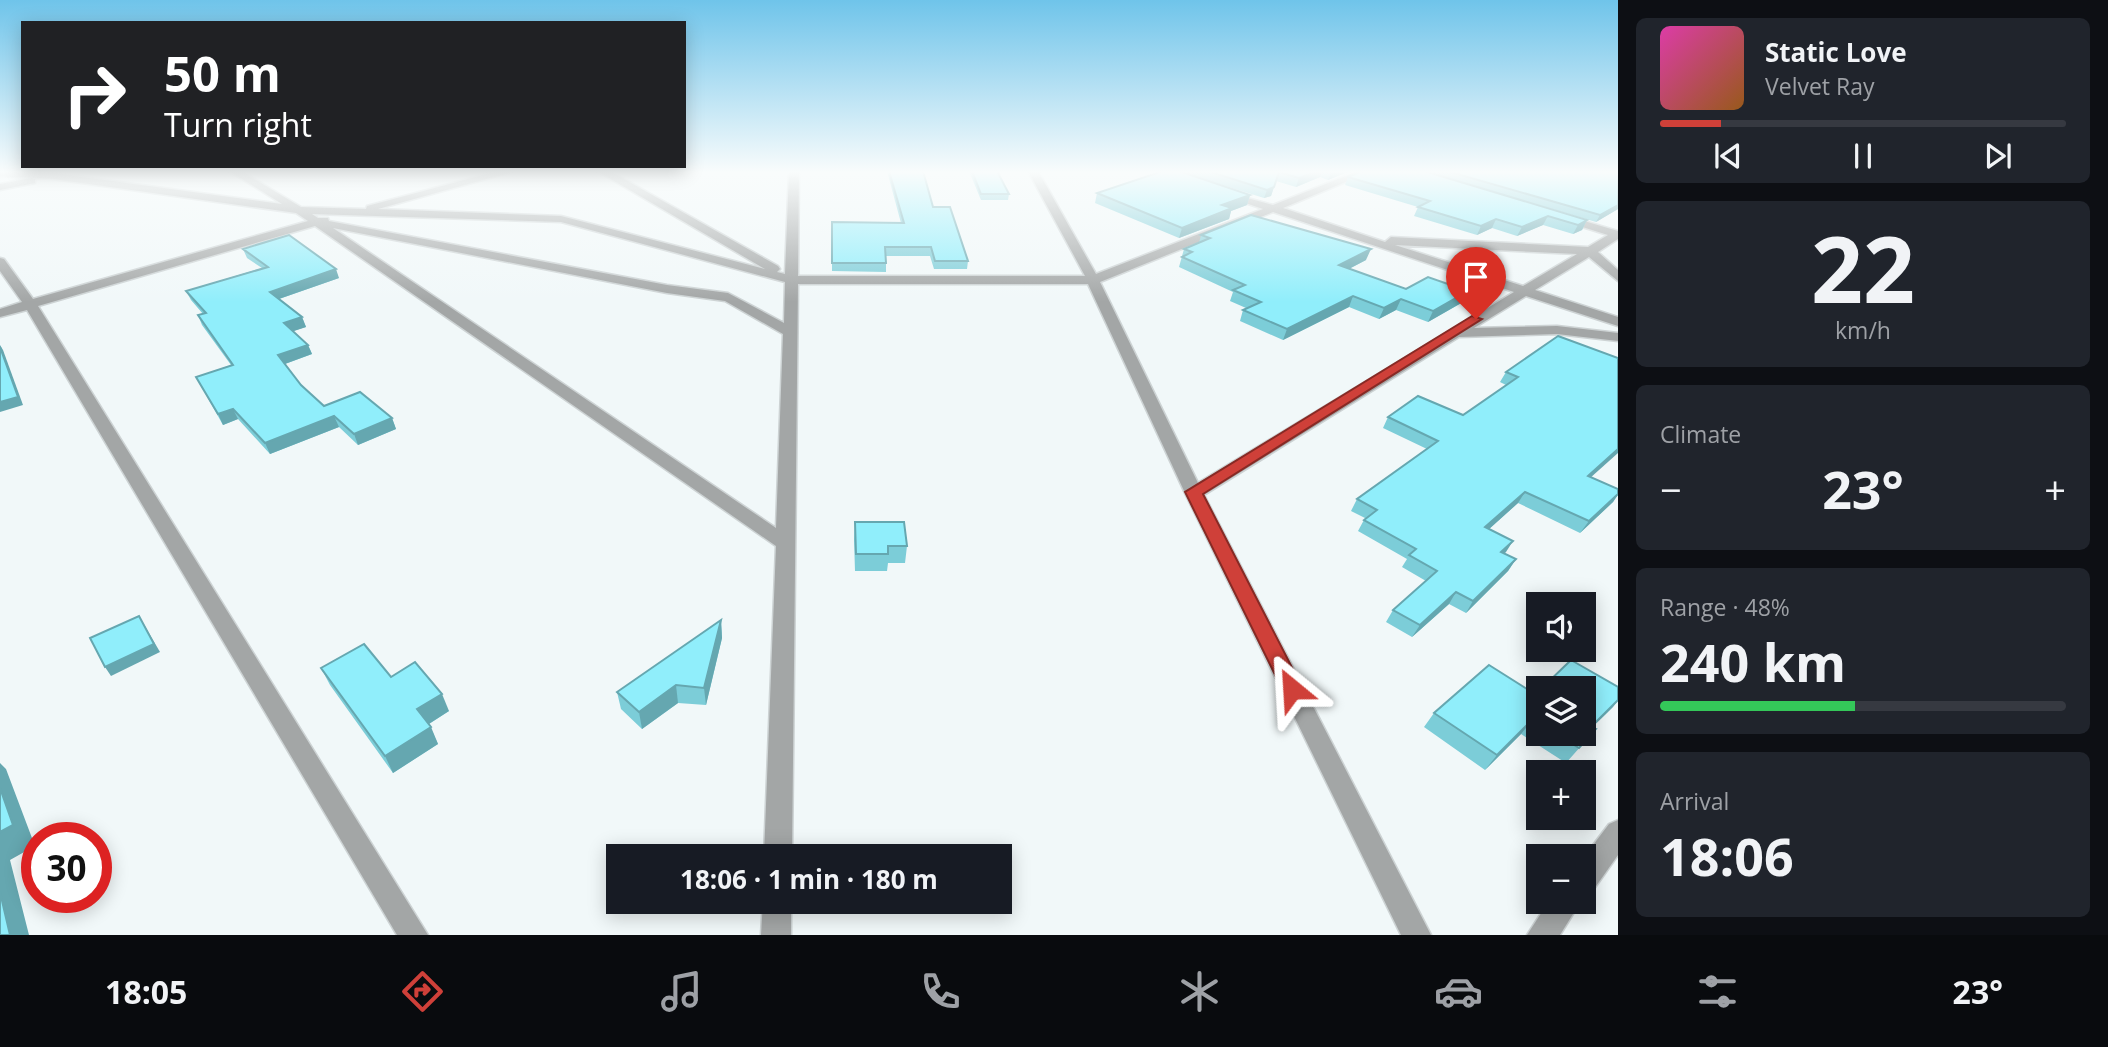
<!DOCTYPE html>
<html lang="en">
<head>
<meta charset="utf-8">
<style>
	body { margin:0; font-family:"Open Sans",sans-serif; background:#20242c; color:#f1f3f6; height:100vh; display:flex; flex-direction:column; font-size:26px; white-space:nowrap }
	* { box-sizing:border-box; margin:0 }
	p { font-size:23px; color:#9ea1a6 }
	.icon { flex:none; width:38px; height:38px; fill:none; stroke:currentColor; stroke-width:2; stroke-linecap:round; stroke-linejoin:round }
	.map { position:relative; flex:1; overflow:hidden }
	.side { display:flex; flex-direction:column; gap:18px; padding:18px; background:#0d0f14; width:490px }
	.side>* { flex:none }
	.hud { position:absolute; left:21px; top:21px; width:665px; height:147px; border-radius:0px; box-shadow:0 4px 18px #0003; background:#202124; color:#fff; overflow:hidden }
	.fabs { position:absolute; left:1526px; top:592px; display:grid; gap:14px }
	.fabs a { display:grid; place-items:center; width:70px; height:70px; border-radius:0px; background:#171b24; box-shadow:0 4px 18px #0003; font-size:35px }
	.speed { position:absolute; left:21px; top:822px; display:flex; gap:14px; font-size:35px; font-weight:700; text-align:center }
	.speed>* { display:grid; place-content:center; width:91px; height:91px; border-radius:50%; background:#171b24; box-shadow:0 4px 18px #0003; line-height:1 }
	.speed .limit { border:10px solid #d22; background:#fff; color:#111 }
	.pin { position:absolute; display:grid; place-items:center; width:60px; height:60px; color:#fff; margin:-72px -30px; border-radius:50% 50% 50% 0; rotate:-45deg; box-shadow:0 0 7px #0007 }
	.pin .icon { rotate:45deg }
	.me { position:absolute; width:77px; margin:-38px; rotate:333deg; stroke-linejoin:round; filter:drop-shadow(0 0 5px #0008) }
	.turn { display:flex; align-items:center; gap:24px; height:147px; padding:0 28px; font-size:32px }
	.turn .icon { width:91px; height:91px; stroke-width:2.5 }
	.turn b { display:block; font-size:49px; line-height:60px }
	.big { font-size:52px; font-weight:700; line-height:1.1 }
	.side .tile { flex:1; display:flex; flex-direction:column; justify-content:center; gap:10px; min-width:0; padding:0 24px; border-radius:10px; background:#20242c }
	.side .dial { align-items:center; gap:0 }
	.dial b { font-size:91px; line-height:1 }
	.song { display:flex; align-items:center; gap:21px }
	.cover { width:84px; height:84px; border-radius:10px; background:linear-gradient(135deg,hsl(320 70% 55%),hsl(30 70% 35%)) }
	.played { height:7px; border-radius:4px; background:linear-gradient(90deg,#cf4039 15%,#363941 15%) }
	.keys { display:flex; justify-content:space-around; direction:ltr }
	.heat { display:flex; justify-content:space-between; align-items:center; font-size:38px; direction:ltr }
	.charge { height:10px; border-radius:5px; background:linear-gradient(90deg,#34c759 48%,#363941 0) }
	.trip { position:absolute; left:606px; top:844px; width:406px; height:70px; border-radius:0px; background:#171b24; box-shadow:0 4px 18px #0003; font-weight:700; line-height:70px; text-align:center }
	.tabs { display:flex; height:112px; justify-content:space-around; align-items:center; background:#090b0e; color:#9ea1a6 }
	.tabs .icon { width:49px; height:49px }
	.tabs .selected { color:#cf4039 }
	.tabs b { font-size:32px; color:#f1f3f6 }
	main { display:flex; flex:1; min-height:0 }
	.map>svg:first-child { display:block }
</style>
</head>
<body>
<main>
<div class="map">
<svg width="1618" height="935" viewBox="0 0 1618 935">
	<rect width="100%" height="100%" fill="#f1f8f9"/>
	<g fill="none" stroke-linecap="round" stroke-linejoin="round">
		<defs>
			<g id="minor">
				<path d="M 0,171 L 53,173 L 282,204 L 229,171 L 241,171 L 301,207 L 366,209 L 367,206 L 498,171 L 515,171 L 378,209 L 561,216 L 765,269 L 597,171 L 610,171 L 778,266 L 780,269 L 777,272 L 785,274 L 789,171 L 799,171 L 798,276 L 1085,276 L 1028,171 L 1038,171 L 1096,274 L 1263,209 L 1222,195 L 1222,191 L 1273,205 L 1358,171 L 1372,171 L 1283,208 L 1385,242 L 1391,237 L 1588,247 L 1608,235 L 1560,220 L 1560,216 L 1564,215 L 1618,231 L 1618,239 L 1598,252 L 1618,270 L 1618,281 L 1589,257 L 1535,290 L 1618,317 L 1618,326 L 1526,296 L 1474,328 L 1557,326 L 1618,333 L 1618,341 L 1557,334 L 1459,337 L 1204,495 L 1431,935 L 1401,935 L 1185,493 L 1088,284 L 798,284 L 792,856 L 764,856 L 776,546 L 315,226 L 38,306 L 428,935 L 397,935 L 27,310 L 0,317 L 0,309 L 22,302 L 0,271 L 0,258 L 4,259 L 33,299 L 308,221 L 296,213 L 53,179 L 0,176 ZM 1273,212 L 1514,292 L 1198,483 L 1100,282 ZM 312,214 L 561,222 L 785,282 L 784,323 L 728,293 L 667,285 L 329,221 L 328,218 L 318,218 ZM 333,228 L 667,293 L 725,301 L 783,334 L 776,528 ZM 1395,245 L 1577,254 L 1523,286 Z"/>
				<path d="M 31,178 L 35,179 L 35,183 L 0,190 L 0,184 Z"/>
				<path d="M 1618,820 L 1618,855 L 1594,889 L 1584,893 L 1584,857 L 1609,824 Z"/>
				<path d="M 763,901 L 791,901 L 791,935 L 761,935 Z"/>
				<path d="M 1549,901 L 1581,901 L 1560,935 L 1527,935 Z"/>
			</g>
		</defs>
		<use href="#minor" stroke="#cdd3d4" stroke-width="3"/>
		<use href="#minor" fill="#a3a6a6" fill-rule="evenodd"/>
	</g>
	<g fill="#7ccdd8">
		<path d="M 887,171 L 923,171 L 933,207 L 968,261 L 967,269 L 934,269 L 930,256 L 886,256 L 886,272 L 832,271 L 832,222 L 901,223 Z"/>
		<path d="M 969,171 L 997,171 L 1009,194 L 1008,200 L 981,200 Z"/>
		<path d="M 1185,171 L 1350,171 L 1328,180 L 1320,177 L 1296,187 L 1276,181 L 1271,196 L 1264,198 L 1184,173 Z"/>
		<path d="M 1424,171 L 1618,171 L 1618,209 L 1596,222 Z"/>
		<path d="M 1348,177 L 1587,220 L 1582,230 L 1573,234 L 1543,225 L 1517,236 L 1492,228 L 1477,235 L 1414,216 L 1418,207 L 1345,185 Z"/>
		<path d="M 1097,193 L 1250,195 L 1247,205 L 1231,211 L 1229,219 L 1179,238 L 1095,203 Z"/>
		<path d="M 1201,235 L 1366,260 L 1349,269 L 1406,289 L 1468,291 L 1463,302 L 1428,322 L 1396,310 L 1379,319 L 1349,307 L 1283,340 L 1240,321 L 1243,310 L 1246,308 L 1230,301 L 1233,292 L 1179,267 L 1184,249 L 1199,243 Z"/>
		<path d="M 243,249 L 339,278 L 279,299 L 302,317 L 306,327 L 293,331 L 308,345 L 312,354 L 285,364 L 301,385 L 324,406 L 392,418 L 396,429 L 358,445 L 339,427 L 270,454 L 238,419 L 223,425 L 196,377 L 231,365 L 202,325 L 198,315 L 203,314 L 191,300 L 186,291 L 262,268 L 247,258 Z"/>
		<path d="M 1558,336 L 1591,477 L 1618,489 L 1618,495 L 1613,502 L 1580,533 L 1518,503 L 1489,529 L 1504,554 L 1516,559 L 1508,571 L 1466,613 L 1449,604 L 1412,637 L 1386,622 L 1393,610 L 1426,581 L 1402,567 L 1407,559 L 1358,531 L 1365,518 L 1351,511 L 1357,499 L 1427,449 L 1383,428 L 1388,417 L 1463,415 L 1506,385 L 1500,382 L 1506,372 Z"/>
		<path d="M 855,522 L 907,546 L 905,563 L 888,563 L 887,571 L 855,571 L 854,539 Z"/>
		<path d="M 721,620 L 722,638 L 706,705 L 678,703 L 642,729 L 621,709 L 617,692 Z"/>
		<path d="M 321,668 L 391,677 L 449,711 L 429,724 L 438,744 L 393,773 L 330,685 Z"/>
		<path d="M 1538,691 L 1538,733 L 1584,733 L 1613,707 L 1592,727 L 1596,729 L 1566,763 L 1521,734 L 1485,770 L 1424,727 L 1434,713 L 1535,694 Z"/>
	</g>
	<g fill="#65a7b0">
		<path d="M 1318,171 L 1322,171 L 1320,177 L 1296,187 L 1299,178 Z"/>
		<path d="M 1332,171 L 1350,171 L 1328,180 Z"/>
		<path d="M 1274,187 L 1271,196 L 1264,198 L 1267,190 Z"/>
		<path d="M 1250,195 L 1247,205 L 1231,211 L 1229,219 L 1179,238 L 1182,228 L 1222,205 Z"/>
		<path d="M 1618,205 L 1618,209 L 1596,222 L 1600,215 Z"/>
		<path d="M 1548,216 L 1543,225 L 1517,236 L 1522,227 Z"/>
		<path d="M 1496,219 L 1492,228 L 1477,235 L 1481,226 Z"/>
		<path d="M 1587,220 L 1582,230 L 1573,234 L 1578,225 Z"/>
		<path d="M 1371,249 L 1366,260 L 1335,276 L 1339,265 Z"/>
		<path d="M 336,269 L 339,278 L 273,301 L 270,292 Z"/>
		<path d="M 1468,291 L 1463,302 L 1428,322 L 1433,311 Z"/>
		<path d="M 1353,296 L 1349,307 L 1283,340 L 1287,329 Z"/>
		<path d="M 1401,299 L 1396,310 L 1379,319 L 1384,308 Z"/>
		<path d="M 302,317 L 306,327 L 288,333 L 284,323 Z"/>
		<path d="M 0,345 L 3,350 L 23,405 L 0,412 Z"/>
		<path d="M 308,345 L 312,354 L 282,365 L 278,355 Z"/>
		<path d="M 233,409 L 238,419 L 223,425 L 218,414 Z"/>
		<path d="M 334,416 L 339,427 L 270,454 L 265,443 Z"/>
		<path d="M 392,418 L 396,429 L 358,445 L 354,434 Z"/>
		<path d="M 1618,449 L 1618,453 L 1580,487 L 1588,476 Z"/>
		<path d="M 1525,492 L 1518,503 L 1478,539 L 1485,527 Z"/>
		<path d="M 1618,494 L 1613,502 L 1580,533 L 1589,521 Z"/>
		<path d="M 1513,541 L 1506,552 L 1494,564 L 1501,552 Z"/>
		<path d="M 1516,559 L 1508,571 L 1466,613 L 1473,601 Z"/>
		<path d="M 1456,592 L 1449,604 L 1412,637 L 1420,625 Z"/>
		<path d="M 139,616 L 160,652 L 111,676 L 105,667 Z"/>
		<path d="M 721,620 L 722,638 L 706,705 L 704,688 Z"/>
		<path d="M 676,685 L 678,703 L 642,729 L 639,712 Z"/>
		<path d="M 442,694 L 449,711 L 424,727 L 417,709 Z"/>
		<path d="M 1618,700 L 1613,707 L 1578,741 L 1591,727 Z"/>
		<path d="M 1533,719 L 1521,734 L 1485,770 L 1497,755 Z"/>
		<path d="M 431,727 L 438,744 L 393,773 L 385,756 Z"/>
		<path d="M 0,763 L 6,769 L 35,846 L 10,860 L 29,935 L 10,935 L 0,892 Z"/>
	</g>
	<g fill="#90eefb" stroke="#65a7b0" stroke-width="2">
		<path d="M 889,171 L 923,171 L 933,207 L 950,207 L 968,261 L 935,261 L 931,247 L 885,247 L 886,263 L 832,263 L 832,222 L 904,223 Z"/>
		<path d="M 972,171 L 997,171 L 1009,194 L 981,194 Z"/>
		<path d="M 1163,171 L 1179,171 L 1250,195 L 1222,205 L 1232,208 L 1182,228 L 1097,193 Z"/>
		<path d="M 1208,171 L 1318,171 L 1299,178 L 1279,172 L 1274,187 L 1267,190 Z"/>
		<path d="M 1362,171 L 1424,171 L 1587,220 L 1578,225 L 1548,216 L 1522,227 L 1496,219 L 1481,226 L 1418,207 L 1430,201 L 1348,177 Z"/>
		<path d="M 1447,171 L 1618,171 L 1618,205 L 1600,215 Z"/>
		<path d="M 1251,215 L 1371,249 L 1339,265 L 1406,289 L 1428,277 L 1468,291 L 1433,311 L 1401,299 L 1384,308 L 1353,296 L 1287,329 L 1243,310 L 1261,302 L 1233,290 L 1245,285 L 1182,257 L 1192,252 L 1184,249 L 1210,238 L 1201,235 Z"/>
		<path d="M 289,235 L 336,269 L 270,292 L 302,317 L 284,323 L 308,345 L 278,355 L 301,385 L 324,406 L 360,392 L 392,418 L 354,434 L 334,416 L 265,443 L 233,409 L 218,414 L 196,377 L 233,365 L 198,315 L 206,313 L 186,291 L 268,267 L 243,249 Z"/>
		<path d="M 1558,336 L 1618,358 L 1618,449 L 1588,476 L 1618,489 L 1618,494 L 1589,521 L 1525,492 L 1485,527 L 1513,541 L 1501,552 L 1516,559 L 1473,601 L 1456,592 L 1420,625 L 1393,610 L 1437,571 L 1409,555 L 1416,549 L 1364,520 L 1377,510 L 1357,499 L 1438,441 L 1388,417 L 1418,396 L 1463,415 L 1518,377 L 1506,372 Z"/>
		<path d="M 0,347 L 18,397 L 0,402 Z"/>
		<path d="M 855,522 L 904,522 L 907,546 L 888,546 L 888,554 L 856,554 Z"/>
		<path d="M 139,616 L 154,644 L 105,667 L 90,638 Z"/>
		<path d="M 721,620 L 704,688 L 676,685 L 639,712 L 617,692 Z"/>
		<path d="M 364,644 L 391,677 L 415,662 L 442,694 L 417,709 L 431,727 L 385,756 L 321,668 Z"/>
		<path d="M 1571,660 L 1618,687 L 1618,700 L 1591,727 L 1596,729 L 1579,748 L 1555,733 L 1584,733 L 1584,688 L 1542,688 Z"/>
		<path d="M 1489,665 L 1535,694 L 1538,691 L 1538,723 L 1533,719 L 1497,755 L 1434,713 Z"/>
		<path d="M 0,788 L 13,825 L 0,832 Z"/>
		<path d="M 0,892 L 10,935 L 0,935 Z"/>
	</g>
	<linearGradient id="sky" x2="0" y2="1"><stop stop-color="#6fc4ea"/><stop offset="0.57" stop-color="#f9fcfc"/><stop offset="1" stop-color="#f9fcfc" stop-opacity="0"/></linearGradient>
	<rect width="1618" height="302" fill="url(#sky)"/>
	<path fill="#cf4039" stroke="#872a25" stroke-width="2" d="M 1472,316 L 1482,319 L 1203,494 L 1303,689 L 1300,695 L 1292,698 L 1285,695 L 1185,492 Z"/>
</svg>
<div class="fabs">
<a><svg class="icon" aria-label="sound" viewBox="0 0 24 24"><path d="M4 9h4l5-4v14l-5-4H4zM17 9q2 3 0 6"/></svg></a>
<a><svg class="icon" aria-label="layers" viewBox="0 0 24 24"><path d="M12 4l9 5-9 5-9-5zM3 14l9 5 9-5"/></svg></a>
<a>+</a>
<a>−</a>
</div>
<div class="speed"><div class="limit">30</div></div>
<div class="pin" style="left:1476px;top:319px;background:#d93025"><svg class="icon" aria-label="arrive" viewBox="0 0 24 24"><path d="M6 21V4h12l-3 4 3 4H6"/></svg></div>
<svg class="me" style="left:1292px;top:689px" viewBox="-20 -20 40 40"><path d="M0-17L14 15 0 8-14 15z" fill="#cf4039" stroke="#fff" stroke-width="4"/></svg>
<div class="trip">18:06 · 1 min · 180 m</div>
<div class="hud">
<div class="turn"><svg class="icon" aria-label="right" viewBox="0 0 24 24"><path d="M7 20v-9h11M14 6l5 5-5 5"/></svg><div><b>50 m</b>Turn right</div></div>
</div>
</div>
<section class="side">
<div class="tile">
<div class="song"><i class="cover"></i><div><b>Static Love</b><p>Velvet Ray</p></div></div>
<div class="played"></div>
<div class="keys"><svg class="icon" aria-label="previous" viewBox="0 0 24 24"><path d="M18 5L8 12l10 7zM5 5v14"/></svg><svg class="icon" aria-label="pause" viewBox="0 0 24 24"><path d="M8 5v14M16 5v14"/></svg><svg class="icon" aria-label="next" viewBox="0 0 24 24"><path d="M6 5l10 7-10 7zM19 5v14"/></svg></div>
</div>
<div class="tile dial"><b>22</b><p>km/h</p></div>
<div class="tile"><p>Climate</p>
<div class="heat"><a>−</a><b class="big">23°</b><a>+</a></div>
</div>
<div class="tile"><p>Range · 48%</p><b class="big">240 km</b><div class="charge"></div></div>
<div class="tile"><p>Arrival</p><b class="big">18:06</b></div>
</section>
</main>
<nav class="tabs">
<b>18:05</b>
<svg class="icon selected" aria-label="directions" viewBox="0 0 24 24"><path d="M12 3l9 9-9 9-9-9zM9 14v-3h6M13 9l2 2-2 2"/></svg>
<svg class="icon" aria-label="music" viewBox="0 0 24 24"><path d="M9 18V5l10-2v13"/><circle cx="6" cy="18" r="3"/><circle cx="16" cy="16" r="3"/></svg>
<svg class="icon" aria-label="phone" viewBox="0 0 24 24"><path d="M5 4h4l2 5-3 2q2 4 5 5l2-3 5 2v4C11 20 4 13 5 4z"/></svg>
<svg class="icon" aria-label="climate" viewBox="0 0 24 24"><path d="M12 3v18M4 7l16 10M4 17L20 7"/></svg>
<svg class="icon" aria-label="car" viewBox="0 0 24 24"><path d="M5 17H2v-5l4-1 3-4h7l3 4 3 1v5h-3M9 17h6M6 11h13"/><circle cx="7" cy="17" r="2"/><circle cx="17" cy="17" r="2"/></svg>
<svg class="icon" aria-label="filters" viewBox="0 0 24 24"><path d="M4 7h16M4 17h16"/><circle cx="9" cy="7" r="2"/><circle cx="15" cy="17" r="2"/></svg>
<b>23°</b>
</nav>
</body>
</html>
